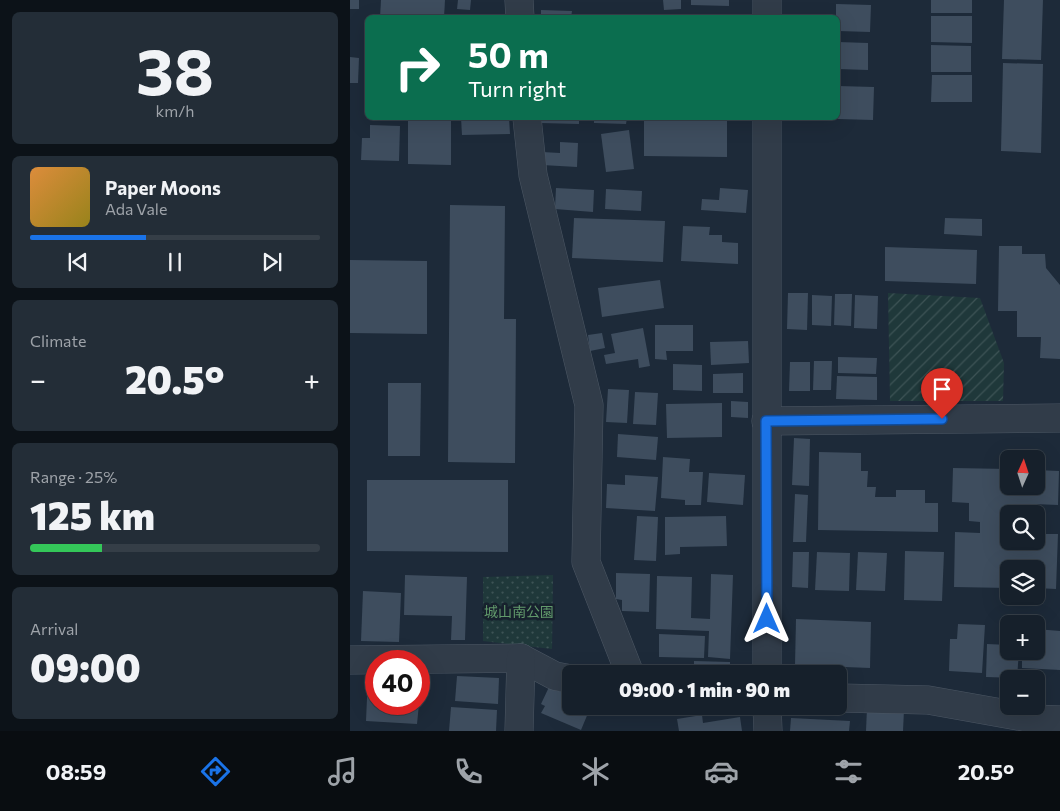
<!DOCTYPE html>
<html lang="en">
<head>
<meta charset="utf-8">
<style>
	body { margin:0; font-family:Commissioner,"Noto Sans JP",sans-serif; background:#232d37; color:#f1f3f6; height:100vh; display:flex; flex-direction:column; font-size:19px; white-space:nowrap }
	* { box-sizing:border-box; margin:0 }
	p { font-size:16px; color:#9ea3a9 }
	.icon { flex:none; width:28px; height:28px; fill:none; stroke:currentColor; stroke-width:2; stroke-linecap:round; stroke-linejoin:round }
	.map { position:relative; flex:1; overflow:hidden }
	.sheet { display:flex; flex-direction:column; gap:12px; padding:12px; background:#0c1218; width:350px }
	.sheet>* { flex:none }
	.hud { position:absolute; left:15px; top:15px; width:475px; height:105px; border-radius:8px; box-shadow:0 5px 20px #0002,0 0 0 1px #353e47; background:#0b6e4f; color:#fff; overflow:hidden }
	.needle { width:32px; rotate:3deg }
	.fabs { position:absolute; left:650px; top:450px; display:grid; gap:10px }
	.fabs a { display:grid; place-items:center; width:45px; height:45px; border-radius:8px; background:#16202b; box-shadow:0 5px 20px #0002,0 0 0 1px #353e47; font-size:25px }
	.speed { position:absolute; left:15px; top:650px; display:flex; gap:10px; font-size:25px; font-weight:700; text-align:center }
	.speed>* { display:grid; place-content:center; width:65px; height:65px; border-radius:50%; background:#16202b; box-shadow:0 5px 20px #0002,0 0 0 1px #353e47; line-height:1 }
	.speed .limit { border:8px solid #d22; background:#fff; color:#111 }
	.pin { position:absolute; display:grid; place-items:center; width:42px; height:42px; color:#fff; margin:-51px -21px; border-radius:50% 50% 50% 0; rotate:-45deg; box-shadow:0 0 5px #0007 }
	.pin .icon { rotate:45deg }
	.me { position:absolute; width:55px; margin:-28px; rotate:0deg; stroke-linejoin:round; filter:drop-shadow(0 0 4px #0008) }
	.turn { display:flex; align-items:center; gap:18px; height:105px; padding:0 20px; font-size:22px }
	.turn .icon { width:65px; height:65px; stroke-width:2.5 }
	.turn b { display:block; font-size:35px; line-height:42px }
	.big { font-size:38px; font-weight:800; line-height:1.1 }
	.sheet .tile { flex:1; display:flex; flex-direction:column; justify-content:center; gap:8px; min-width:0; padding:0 18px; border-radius:8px; background:#232d37 }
	.sheet .dial { align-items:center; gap:0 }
	.dial b { font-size:65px; line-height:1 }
	.song { display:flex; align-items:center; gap:15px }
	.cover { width:60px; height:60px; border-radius:8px; background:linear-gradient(135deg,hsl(30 70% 55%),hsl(50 70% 35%)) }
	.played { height:5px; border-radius:2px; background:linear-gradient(90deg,#1a73e8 40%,#353e47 40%) }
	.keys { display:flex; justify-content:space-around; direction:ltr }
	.heat { display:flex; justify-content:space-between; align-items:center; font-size:28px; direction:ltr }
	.charge { height:8px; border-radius:4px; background:linear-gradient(90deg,#34c759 25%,#353e47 0) }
	.trip { position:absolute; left:212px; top:665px; width:285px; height:50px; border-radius:8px; background:#16202b; box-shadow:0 5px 20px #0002,0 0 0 1px #353e47; font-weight:800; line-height:50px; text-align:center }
	.menu { display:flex; height:80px; justify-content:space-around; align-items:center; background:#090d11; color:#9ea3a9 }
	.menu .icon { width:35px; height:35px }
	.menu .active { color:#1a73e8 }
	.menu b { font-size:22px; color:#f1f3f6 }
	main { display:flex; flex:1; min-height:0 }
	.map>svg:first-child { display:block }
</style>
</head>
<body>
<main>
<section class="sheet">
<div class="tile dial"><b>38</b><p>km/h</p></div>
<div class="tile">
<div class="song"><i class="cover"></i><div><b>Paper Moons</b><p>Ada Vale</p></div></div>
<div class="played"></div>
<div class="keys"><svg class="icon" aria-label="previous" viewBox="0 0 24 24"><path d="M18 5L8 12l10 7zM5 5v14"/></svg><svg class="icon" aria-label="pause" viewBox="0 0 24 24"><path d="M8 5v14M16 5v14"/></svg><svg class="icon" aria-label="next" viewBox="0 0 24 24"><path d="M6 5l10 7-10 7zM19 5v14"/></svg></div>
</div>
<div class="tile"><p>Climate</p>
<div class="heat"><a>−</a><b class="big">20.5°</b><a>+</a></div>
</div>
<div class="tile"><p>Range · 25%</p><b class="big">125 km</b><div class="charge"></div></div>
<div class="tile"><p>Arrival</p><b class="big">09:00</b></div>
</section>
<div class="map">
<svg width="710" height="731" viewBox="0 0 710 731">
	<defs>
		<pattern id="park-dots" width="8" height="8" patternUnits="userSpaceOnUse" patternTransform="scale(1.25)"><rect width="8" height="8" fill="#1f383a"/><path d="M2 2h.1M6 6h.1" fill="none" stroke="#3d5355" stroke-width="1.8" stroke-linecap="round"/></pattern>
		<pattern id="garden-furrows" width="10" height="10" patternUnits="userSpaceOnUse" patternTransform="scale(1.25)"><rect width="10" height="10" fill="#1f383a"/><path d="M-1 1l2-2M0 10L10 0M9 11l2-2" fill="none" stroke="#3d5355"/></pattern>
	</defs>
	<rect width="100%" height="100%" fill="#1d2a39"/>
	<path fill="url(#park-dots)" d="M 203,575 L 202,649 L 133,641 L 133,577 Z"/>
	<path fill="url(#garden-furrows)" d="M 538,293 L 630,298 L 654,363 L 653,401 L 540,401 Z"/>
	<g fill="#3e4d5e">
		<rect x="0" y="0" width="9" height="9"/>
		<path d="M 31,0 L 95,0 L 94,18 L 30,18 Z"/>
		<path d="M 108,0 L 121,0 L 120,10 L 107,9 Z"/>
		<path d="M 313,0 L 331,0 L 331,9 L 314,10 Z"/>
		<path d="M 341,0 L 379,0 L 379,6 L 341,5 Z"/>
		<rect x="581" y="0" width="41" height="13"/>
		<path d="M 654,0 L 693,0 L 691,60 L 652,59 Z"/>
		<path d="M 486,4 L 521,5 L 520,32 L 488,31 L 488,18 L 486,18 Z"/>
		<path d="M 191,10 L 222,11 L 221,18 L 191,18 Z"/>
		<path d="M 581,16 L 622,16 L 622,43 L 581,42 Z"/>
		<path d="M 488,42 L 518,43 L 518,70 L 488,69 Z"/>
		<path d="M 581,45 L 621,46 L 621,72 L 581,72 Z"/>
		<path d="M 0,57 L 9,58 L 8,83 L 0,83 Z"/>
		<path d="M 653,63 L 693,64 L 691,153 L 651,151 Z"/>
		<path d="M 582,75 L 622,75 L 622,102 L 581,102 Z"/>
		<path d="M 488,86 L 524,87 L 523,120 L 488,119 Z"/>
		<path d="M 58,118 L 101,118 L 101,165 L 58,164 Z"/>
		<path d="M 111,118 L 159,118 L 160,134 L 112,135 Z"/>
		<path d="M 191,118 L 229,118 L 229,124 L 190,123 Z"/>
		<path d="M 244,118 L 277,118 L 276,124 L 244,123 Z"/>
		<path d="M 294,118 L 377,118 L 377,157 L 294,156 Z"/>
		<path d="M 20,125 L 50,126 L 49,161 L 11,160 L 12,138 L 20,138 Z"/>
		<path d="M 279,130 L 284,169 L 256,172 L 251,134 Z"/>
		<path d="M 210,142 L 228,143 L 227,167 L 192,165 L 192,152 L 210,153 Z"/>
		<path d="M 206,188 L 244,190 L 243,212 L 205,209 Z"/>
		<path d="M 370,188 L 398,190 L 396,213 L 351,210 L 352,199 L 369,200 Z"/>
		<path d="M 256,189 L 292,191 L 291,211 L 255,209 Z"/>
		<path d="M 100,205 L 155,206 L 154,319 L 166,319 L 165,463 L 98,462 Z"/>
		<path d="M 224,218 L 315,221 L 313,262 L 222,258 Z"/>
		<path d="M 595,218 L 632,219 L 632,236 L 594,234 Z"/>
		<path d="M 333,226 L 360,227 L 359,235 L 372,235 L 372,242 L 388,243 L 388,264 L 331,261 Z"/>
		<path d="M 649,246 L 672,246 L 672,254 L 695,254 L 696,268 L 710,285 L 710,359 L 690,358 L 691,337 L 667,337 L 667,311 L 648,311 Z"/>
		<path d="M 535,247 L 627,250 L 626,284 L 535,281 Z"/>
		<path d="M 0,260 L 77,261 L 77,334 L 0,333 Z"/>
		<path d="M 310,280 L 314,308 L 252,317 L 248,288 Z"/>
		<path d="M 438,293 L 458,293 L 457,330 L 437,329 Z"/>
		<path d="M 485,294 L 502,294 L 501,326 L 484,325 Z"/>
		<path d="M 462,295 L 482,296 L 481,326 L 462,325 Z"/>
		<path d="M 505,295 L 528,296 L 527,329 L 504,328 Z"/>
		<path d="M 305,325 L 343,325 L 343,351 L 316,351 L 317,360 L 305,359 Z"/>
		<path d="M 293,328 L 300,366 L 289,368 L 288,359 L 256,364 L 254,355 L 265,353 L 261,334 Z"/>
		<path d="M 252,333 L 255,348 L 240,351 L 238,335 Z"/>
		<path d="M 398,341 L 399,363 L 361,365 L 360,342 Z"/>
		<path d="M 488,357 L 527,358 L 526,374 L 488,373 Z"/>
		<path d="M 464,361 L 482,361 L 481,390 L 463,390 Z"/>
		<path d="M 440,362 L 460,362 L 460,391 L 439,391 Z"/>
		<path d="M 323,364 L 352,365 L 352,391 L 323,390 Z"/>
		<path d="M 393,373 L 393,393 L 363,393 L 363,374 Z"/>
		<path d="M 487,376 L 527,377 L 527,400 L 486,399 Z"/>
		<path d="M 38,383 L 71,383 L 70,456 L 38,456 Z"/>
		<path d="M 258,389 L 279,390 L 277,423 L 256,422 Z"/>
		<path d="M 285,392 L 308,393 L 306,425 L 283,424 Z"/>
		<path d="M 381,401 L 398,402 L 398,418 L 381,417 Z"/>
		<path d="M 372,403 L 372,437 L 317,438 L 316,404 Z"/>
		<path d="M 268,434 L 308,437 L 306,460 L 267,457 Z"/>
		<path d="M 444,438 L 460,439 L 459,486 L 442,485 Z"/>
		<path d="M 469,452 L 511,453 L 511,471 L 518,471 L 517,487 L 526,487 L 525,497 L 546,497 L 546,490 L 575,490 L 575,503 L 588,503 L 588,532 L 468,530 Z"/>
		<path d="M 313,457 L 340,459 L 339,472 L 353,472 L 351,505 L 335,505 L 335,500 L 311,498 Z"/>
		<path d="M 603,468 L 659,469 L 659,486 L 686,486 L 686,470 L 709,471 L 708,505 L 684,504 L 684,514 L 659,514 L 659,541 L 686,541 L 686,534 L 708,534 L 706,589 L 686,588 L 686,569 L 659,569 L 659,588 L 604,587 L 605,532 L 630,533 L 630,522 L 619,521 L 619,503 L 602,502 Z"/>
		<path d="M 359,473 L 395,475 L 393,505 L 357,502 Z"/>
		<path d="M 275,475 L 308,477 L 305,511 L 256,508 L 257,484 L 275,485 Z"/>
		<path d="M 17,480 L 158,480 L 158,552 L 17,551 Z"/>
		<path d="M 445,494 L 458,495 L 456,542 L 443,542 Z"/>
		<path d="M 287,516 L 308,517 L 306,561 L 284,560 Z"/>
		<path d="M 376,516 L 377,546 L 330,547 L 330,554 L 315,555 L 315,517 Z"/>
		<path d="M 555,551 L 594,552 L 592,601 L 554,600 Z"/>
		<path d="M 443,552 L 459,552 L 458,588 L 442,587 Z"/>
		<path d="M 467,552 L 500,553 L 499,591 L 465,590 Z"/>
		<path d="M 508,552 L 537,553 L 535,591 L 506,590 Z"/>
		<path d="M 266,573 L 300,574 L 299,612 L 272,611 L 272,600 L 266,599 Z"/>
		<path d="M 361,574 L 383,575 L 380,659 L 358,657 L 359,631 L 306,629 L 307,576 L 342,577 L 341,618 L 360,619 Z"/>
		<path d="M 55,575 L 117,577 L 115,640 L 101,640 L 102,616 L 54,615 Z"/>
		<path d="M 13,591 L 51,593 L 49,642 L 11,641 Z"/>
		<path d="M 446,619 L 521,622 L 520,668 L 445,665 Z"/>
		<path d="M 608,624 L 635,625 L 632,673 L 599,671 L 600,639 L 607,639 Z"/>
		<path d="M 686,629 L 710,631 L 710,670 L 672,668 L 672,651 L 686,651 Z"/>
		<path d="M 309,634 L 355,636 L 354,658 L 309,657 Z"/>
		<path d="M 637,644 L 659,645 L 659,651 L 669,651 L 667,678 L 636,677 Z"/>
		<path d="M 344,661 L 380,662 L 380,674 L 344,674 Z"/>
		<path d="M 18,675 L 26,676 L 26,704 L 69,704 L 67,724 L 16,721 Z"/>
		<path d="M 107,676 L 149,678 L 148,704 L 105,701 Z"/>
		<path d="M 199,687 L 221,696 L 221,706 L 241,706 L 231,730 L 191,713 L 195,706 L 191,704 Z"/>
		<path d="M 101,707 L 147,710 L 146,731 L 99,731 Z"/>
		<path d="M 517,708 L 554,710 L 553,731 L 516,731 Z"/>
		<path d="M 352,715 L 353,723 L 390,717 L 392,731 L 329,731 L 327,719 Z"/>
		<path d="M 441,718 L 500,721 L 499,731 L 440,731 Z"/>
	</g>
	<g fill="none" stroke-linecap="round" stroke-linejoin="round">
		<defs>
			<g id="minor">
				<path d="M 169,0 L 170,18"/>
				<path d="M 177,118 L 183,175 L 239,405 L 236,562 L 280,674"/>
				<path d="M 416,421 L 710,418"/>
				<path d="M 0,660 L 171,658 L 205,676 L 221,679"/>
				<path d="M 489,698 L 578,700 L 685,719 L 710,720"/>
				<path d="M 417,706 L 418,731"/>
				<path d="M 169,731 L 171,658"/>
			</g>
			<g id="tertiary">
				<path d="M 417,18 L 417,0"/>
				<path d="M 417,118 L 417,674"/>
			</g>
		</defs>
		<use href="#minor" stroke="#4c5764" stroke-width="29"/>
		<use href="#tertiary" stroke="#4c5764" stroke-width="29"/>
		<use href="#minor" stroke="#313c49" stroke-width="28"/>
		<use href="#tertiary" stroke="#313c49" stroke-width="28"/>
	</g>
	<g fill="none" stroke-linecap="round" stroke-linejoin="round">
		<defs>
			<path id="route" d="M 417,619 L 416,421 L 592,419"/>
		</defs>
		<use href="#route" stroke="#114b97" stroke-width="12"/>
		<use href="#route" stroke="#1a73e8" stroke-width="9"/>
	</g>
	<g text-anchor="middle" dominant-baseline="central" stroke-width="5" stroke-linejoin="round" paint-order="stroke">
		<g font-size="14" fill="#61996b" stroke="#17212d">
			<text x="169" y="611">城山南公園</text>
		</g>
	</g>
</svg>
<div class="fabs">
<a><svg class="needle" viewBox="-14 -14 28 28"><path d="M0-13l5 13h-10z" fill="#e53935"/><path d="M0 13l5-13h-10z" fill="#9ea3a9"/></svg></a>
<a><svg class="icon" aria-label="search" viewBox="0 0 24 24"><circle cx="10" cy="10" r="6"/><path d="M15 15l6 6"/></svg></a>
<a><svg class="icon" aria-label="layers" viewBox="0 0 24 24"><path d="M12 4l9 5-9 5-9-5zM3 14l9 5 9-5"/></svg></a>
<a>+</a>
<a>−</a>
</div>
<div class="speed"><div class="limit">40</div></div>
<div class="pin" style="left:592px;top:419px;background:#d93025"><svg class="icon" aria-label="arrive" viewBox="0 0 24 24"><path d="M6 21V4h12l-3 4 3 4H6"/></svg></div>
<svg class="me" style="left:417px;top:619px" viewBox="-20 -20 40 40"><path d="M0-17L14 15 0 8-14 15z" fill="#1a73e8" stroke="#fff" stroke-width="4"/></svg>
<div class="trip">09:00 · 1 min · 90 m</div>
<div class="hud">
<div class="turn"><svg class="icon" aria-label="right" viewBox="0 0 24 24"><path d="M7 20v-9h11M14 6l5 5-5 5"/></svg><div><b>50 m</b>Turn right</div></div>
</div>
</div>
</main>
<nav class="menu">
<b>08:59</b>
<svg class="icon active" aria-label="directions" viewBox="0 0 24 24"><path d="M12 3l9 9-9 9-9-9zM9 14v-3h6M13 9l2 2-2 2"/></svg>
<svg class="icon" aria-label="music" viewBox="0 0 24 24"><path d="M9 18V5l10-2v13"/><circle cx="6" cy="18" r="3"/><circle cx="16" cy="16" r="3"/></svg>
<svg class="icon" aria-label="phone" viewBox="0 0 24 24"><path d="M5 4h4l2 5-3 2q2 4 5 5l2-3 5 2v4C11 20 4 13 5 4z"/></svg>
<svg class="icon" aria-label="climate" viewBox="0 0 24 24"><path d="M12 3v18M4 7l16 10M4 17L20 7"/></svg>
<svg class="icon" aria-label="car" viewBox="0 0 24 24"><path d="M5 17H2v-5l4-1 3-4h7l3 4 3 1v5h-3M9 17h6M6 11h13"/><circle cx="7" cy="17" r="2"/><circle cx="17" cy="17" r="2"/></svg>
<svg class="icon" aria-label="filters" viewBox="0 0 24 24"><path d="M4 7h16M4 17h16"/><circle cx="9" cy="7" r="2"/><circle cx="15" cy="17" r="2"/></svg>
<b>20.5°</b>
</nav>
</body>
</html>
